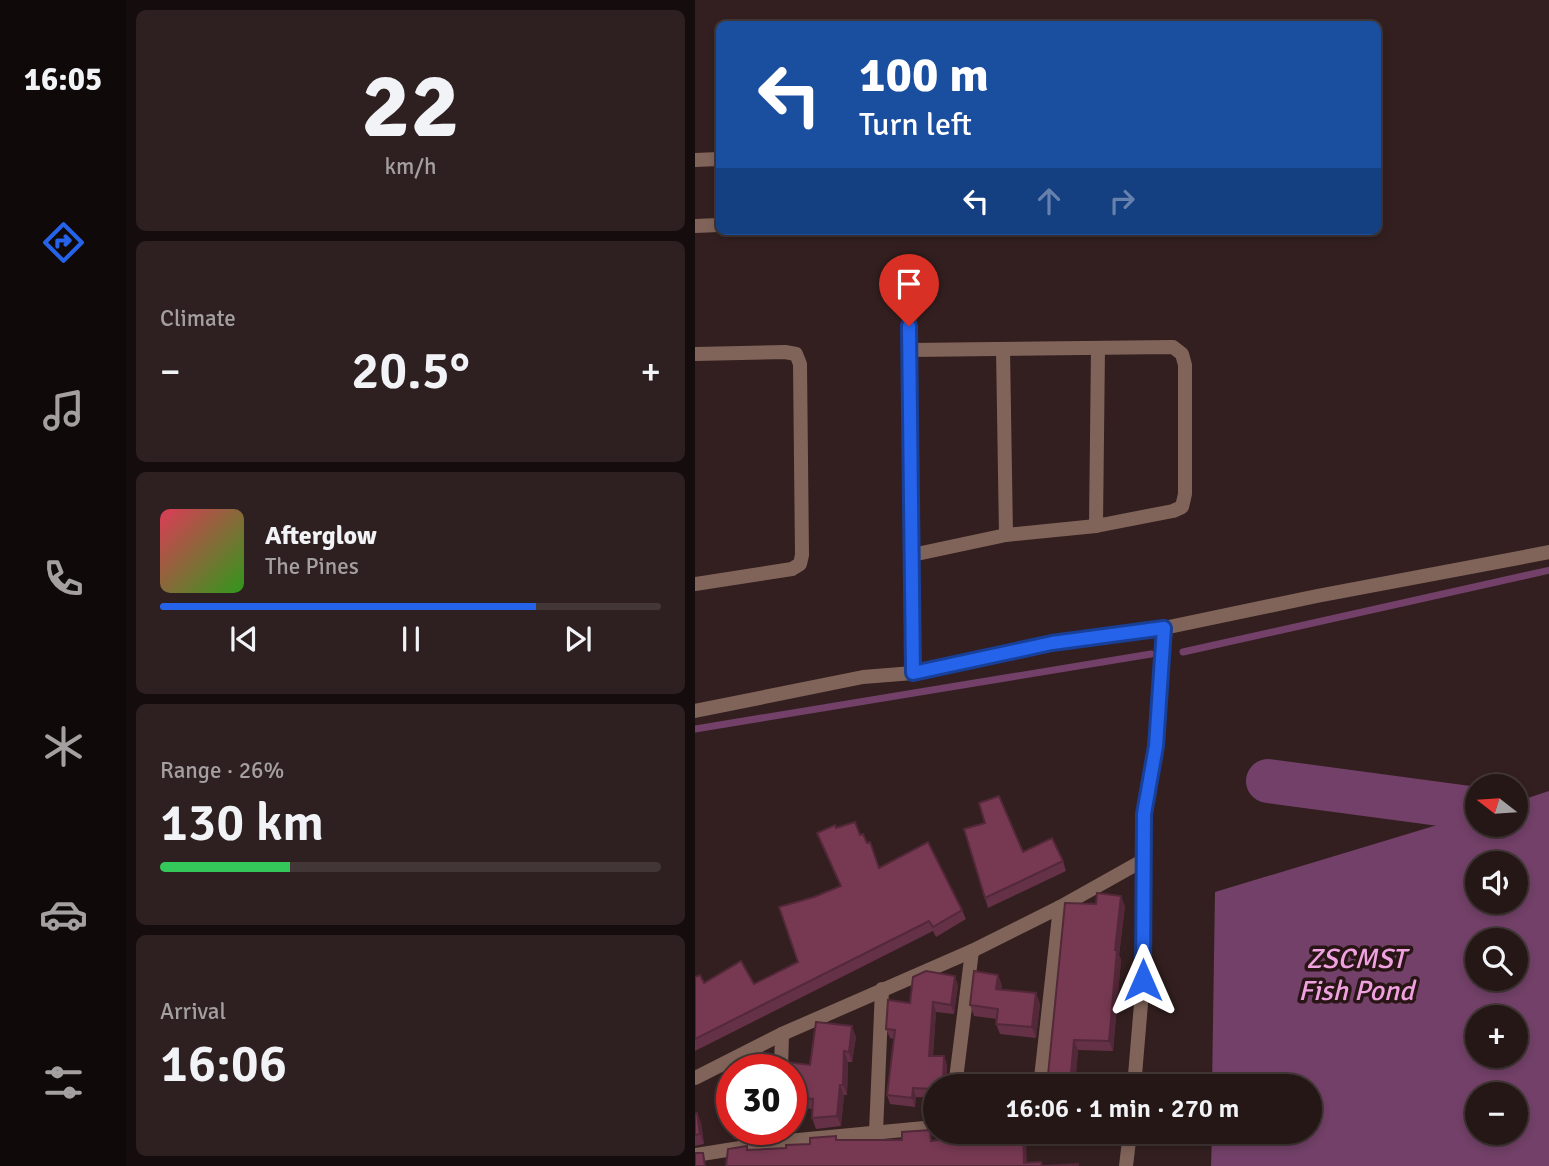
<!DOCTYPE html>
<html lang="en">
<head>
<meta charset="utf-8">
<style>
	body { margin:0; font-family:Signika,sans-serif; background:#2e2020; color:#f1f3f6; height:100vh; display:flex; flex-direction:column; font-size:26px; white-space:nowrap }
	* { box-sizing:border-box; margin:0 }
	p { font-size:23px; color:#a49fa1 }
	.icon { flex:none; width:38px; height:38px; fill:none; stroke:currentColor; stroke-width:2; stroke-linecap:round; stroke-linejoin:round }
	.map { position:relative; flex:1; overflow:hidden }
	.side { display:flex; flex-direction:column; gap:10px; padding:10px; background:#150d0d; width:569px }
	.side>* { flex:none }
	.top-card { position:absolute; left:21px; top:21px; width:665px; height:214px; border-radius:10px; box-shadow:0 4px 10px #0003,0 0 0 2px #423636; background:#1a4fa0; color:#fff; overflow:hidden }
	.needle { width:46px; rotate:287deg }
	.fabs { position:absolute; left:770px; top:774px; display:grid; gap:14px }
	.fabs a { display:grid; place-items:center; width:63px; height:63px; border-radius:50%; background:#261717; box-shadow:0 4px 10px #0003,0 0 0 2px #423636; font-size:35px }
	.speed { position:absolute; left:21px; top:1054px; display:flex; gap:14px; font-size:35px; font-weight:700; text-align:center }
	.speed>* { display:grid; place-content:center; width:91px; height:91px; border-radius:50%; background:#261717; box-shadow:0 4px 10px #0003,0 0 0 2px #423636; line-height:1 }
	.speed .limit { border:10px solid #d22; background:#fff; color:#111 }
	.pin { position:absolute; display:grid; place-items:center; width:60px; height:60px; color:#fff; margin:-72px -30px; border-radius:50% 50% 50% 0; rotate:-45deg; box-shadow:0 0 7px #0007 }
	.pin .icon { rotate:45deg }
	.me { position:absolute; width:77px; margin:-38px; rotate:0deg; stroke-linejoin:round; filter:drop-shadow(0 0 5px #0008) }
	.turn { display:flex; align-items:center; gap:24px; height:147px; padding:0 28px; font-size:32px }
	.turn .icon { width:91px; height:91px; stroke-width:2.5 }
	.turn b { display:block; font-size:49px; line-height:60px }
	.lanes { display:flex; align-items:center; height:66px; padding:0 28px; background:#0003; justify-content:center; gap:35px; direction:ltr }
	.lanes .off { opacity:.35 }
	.big { font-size:52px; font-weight:600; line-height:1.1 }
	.side .card { flex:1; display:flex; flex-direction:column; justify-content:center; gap:10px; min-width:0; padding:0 24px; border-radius:10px; background:#2e2020 }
	.side .dial { align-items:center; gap:0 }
	.dial b { font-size:91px; line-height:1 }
	.song { display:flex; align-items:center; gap:21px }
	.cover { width:84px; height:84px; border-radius:10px; background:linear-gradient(135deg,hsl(350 70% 55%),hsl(110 70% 35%)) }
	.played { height:7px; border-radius:4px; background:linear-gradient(90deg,#2563eb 75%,#423636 75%) }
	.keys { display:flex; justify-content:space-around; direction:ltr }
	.heat { display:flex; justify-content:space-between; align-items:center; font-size:38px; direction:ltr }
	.charge { height:10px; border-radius:5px; background:linear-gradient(90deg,#34c759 26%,#423636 0) }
	.trip { position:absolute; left:228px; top:1074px; width:399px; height:70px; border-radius:35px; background:#261717; box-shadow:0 4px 10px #0003,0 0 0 2px #423636; font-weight:600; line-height:70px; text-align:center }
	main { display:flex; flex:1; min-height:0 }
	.tab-bar { display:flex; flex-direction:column; width:126px; justify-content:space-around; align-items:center; background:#0f0909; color:#a49fa1 }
	.tab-bar .icon { width:49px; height:49px }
	.tab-bar .on { color:#2563eb }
	.tab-bar b { font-size:32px; color:#f1f3f6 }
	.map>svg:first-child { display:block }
</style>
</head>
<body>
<main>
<nav class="tab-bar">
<b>16:05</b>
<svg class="icon on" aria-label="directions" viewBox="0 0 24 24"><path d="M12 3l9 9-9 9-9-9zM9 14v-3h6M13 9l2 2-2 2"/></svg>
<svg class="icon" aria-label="music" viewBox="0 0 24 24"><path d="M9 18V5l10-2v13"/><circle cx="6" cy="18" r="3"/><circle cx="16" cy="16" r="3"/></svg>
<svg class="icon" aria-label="phone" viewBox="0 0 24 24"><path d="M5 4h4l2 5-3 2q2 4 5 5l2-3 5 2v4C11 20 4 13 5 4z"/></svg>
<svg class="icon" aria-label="climate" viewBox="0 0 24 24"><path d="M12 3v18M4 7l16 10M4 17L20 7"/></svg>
<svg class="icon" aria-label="car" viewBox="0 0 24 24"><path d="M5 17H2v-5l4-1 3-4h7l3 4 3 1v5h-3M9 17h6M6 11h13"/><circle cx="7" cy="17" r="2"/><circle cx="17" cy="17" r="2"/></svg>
<svg class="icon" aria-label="filters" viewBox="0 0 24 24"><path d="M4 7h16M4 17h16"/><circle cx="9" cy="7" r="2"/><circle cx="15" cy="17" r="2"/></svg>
</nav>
<section class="side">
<div class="card dial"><b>22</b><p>km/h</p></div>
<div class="card"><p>Climate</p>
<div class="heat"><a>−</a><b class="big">20.5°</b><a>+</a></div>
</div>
<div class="card">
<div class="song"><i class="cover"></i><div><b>Afterglow</b><p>The Pines</p></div></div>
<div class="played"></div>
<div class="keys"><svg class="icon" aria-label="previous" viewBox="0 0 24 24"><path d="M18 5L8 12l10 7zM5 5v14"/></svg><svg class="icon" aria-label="pause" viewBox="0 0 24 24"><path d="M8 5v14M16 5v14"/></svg><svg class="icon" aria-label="next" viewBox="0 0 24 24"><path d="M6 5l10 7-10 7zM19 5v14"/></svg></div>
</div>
<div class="card"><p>Range · 26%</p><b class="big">130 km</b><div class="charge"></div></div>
<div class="card"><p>Arrival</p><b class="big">16:06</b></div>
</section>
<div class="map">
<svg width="855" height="1166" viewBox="0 0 855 1166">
	<rect width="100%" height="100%" fill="#331f1f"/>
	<path fill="#724068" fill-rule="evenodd" d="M 854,791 L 854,1166 L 516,1166 L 517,1132 L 614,1132 L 614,1087 L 517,1087 L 520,892 L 782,813 L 782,824 L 821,824 L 821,802 ZM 782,863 L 821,863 L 821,901 L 782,901 ZM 782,940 L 821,940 L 821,978 L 782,978 ZM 782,1017 L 821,1017 L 821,1055 L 782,1055 ZM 782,1094 L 821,1094 L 821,1132 L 782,1132 Z"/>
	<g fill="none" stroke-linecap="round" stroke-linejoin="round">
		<g stroke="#724068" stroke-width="7">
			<path d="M 488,652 L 855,570"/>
			<path d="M 0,729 L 456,654"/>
		</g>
		<path stroke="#724068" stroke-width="44" d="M 573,781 L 782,809"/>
		<g stroke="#816459" stroke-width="14">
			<path d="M 0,160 L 24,159"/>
			<path d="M 0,226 L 24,225"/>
			<path d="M 214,302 L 218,673"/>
			<path d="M 308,349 L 311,535"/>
			<path d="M 215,350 L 478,347 L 487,354 L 490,365 L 490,494 L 487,507 L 478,511 L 401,526 L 311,535 L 217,555"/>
			<path d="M 0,354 L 90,352 L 101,354 L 105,364 L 107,555 L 105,564 L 97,569 L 0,584"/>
			<path d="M 401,526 L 403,348"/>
			<path d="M 0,711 L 168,677 L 218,673 L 357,643 L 469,628 L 622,596 L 855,552"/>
			<path d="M 86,1069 L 87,1034"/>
			<path d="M 0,1078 L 87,1034 L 277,951 L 365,907 L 447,861"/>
			<path d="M 260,1087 L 277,951"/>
			<path d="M 345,1087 L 365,907"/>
			<path d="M 439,1087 L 448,980 L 449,814 L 461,746 L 469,628"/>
			<path d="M 181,1132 L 187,989"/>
			<path d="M 0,1155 L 82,1142 L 240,1127"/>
			<path d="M 431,1166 L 435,1132"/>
		</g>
	</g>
	<g fill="#653146">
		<path d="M 141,828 L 165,835 L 184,868 L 267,910 L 271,919 L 241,937 L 238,931 L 0,1051 L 0,977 L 9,983 L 59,984 L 103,962 L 119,897 L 146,886 L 122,833 Z"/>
		<path d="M 328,852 L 368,861 L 371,871 L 293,908 L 290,898 Z"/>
		<path d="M 430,906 L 424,955 L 426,960 L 418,1051 L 383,1050 L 380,1084 L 390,1084 L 391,1087 L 353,1087 Z"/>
		<path d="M 263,985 L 259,1014 L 241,1012 L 238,1056 L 249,1056 L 252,1065 L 251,1087 L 240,1087 L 240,1098 L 221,1097 L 220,1107 L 195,1104 L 192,1095 L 199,1039 L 195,1038 L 191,1029 L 215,1003 Z"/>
		<path d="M 307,985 L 306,990 L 341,993 L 345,1004 L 341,1038 L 305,1034 L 301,1024 L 302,1019 L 279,1016 L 275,1005 Z"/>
		<path d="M 161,1037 L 157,1062 L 153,1062 L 152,1095 L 149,1095 L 146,1126 L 121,1129 L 117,1118 L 117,1109 L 96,1107 L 96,1069 L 115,1065 Z"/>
		<path d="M 2,1113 L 6,1123 L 9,1144 L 0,1146 L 0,1114 Z"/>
		<path d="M 59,1129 L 58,1136 L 39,1139 L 37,1134 Z"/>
	</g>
	<g fill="#532839">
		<path d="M 426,896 L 430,906 L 424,955 L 426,960 L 418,1051 L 414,1041 L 420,950 Z"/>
		<path d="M 303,975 L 307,985 L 305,1000 L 301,989 Z"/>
		<path d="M 260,976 L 263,985 L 259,1014 L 256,1005 Z"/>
		<path d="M 341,993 L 345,1004 L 341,1038 L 337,1027 Z"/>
		<path d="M 238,1002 L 241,1012 L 237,1065 L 234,1056 Z"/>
		<path d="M 157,1026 L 161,1037 L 157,1062 L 154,1052 Z"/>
		<path d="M 379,1040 L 383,1050 L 380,1087 L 375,1084 Z"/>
		<path d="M 149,1051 L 153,1062 L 152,1095 L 148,1085 Z"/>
		<path d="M 249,1056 L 252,1065 L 251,1087 L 248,1087 Z"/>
		<path d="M 145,1085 L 149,1095 L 146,1126 L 142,1116 Z"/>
		<path d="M 218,1088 L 221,1097 L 220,1107 L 217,1098 Z"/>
		<path d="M 2,1113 L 6,1123 L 9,1144 L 5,1134 Z"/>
		<path d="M 328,1132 L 331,1132 L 331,1134 L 332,1166 L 329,1163 Z"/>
	</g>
	<g fill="#763951" stroke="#532839" stroke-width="2">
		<path d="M 304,796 L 328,852 L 357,838 L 368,861 L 290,898 L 269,829 L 290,823 L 284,803 Z"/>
		<path d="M 160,822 L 165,835 L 168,834 L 172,843 L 175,842 L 184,868 L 233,842 L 267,910 L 238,927 L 234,921 L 0,1039 L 0,977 L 5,975 L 9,983 L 46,961 L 59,984 L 103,962 L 84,907 L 119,897 L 146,886 L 122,833 L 140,825 L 141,828 Z"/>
		<path d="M 402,893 L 426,896 L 420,950 L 422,950 L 414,1041 L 379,1040 L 375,1084 L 390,1084 L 390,1087 L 353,1087 L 353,1075 L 370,903 L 401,904 Z"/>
		<path d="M 231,971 L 260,976 L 256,1005 L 238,1002 L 234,1056 L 249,1056 L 248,1087 L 240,1087 L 240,1089 L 218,1088 L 217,1098 L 192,1095 L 200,1030 L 191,1029 L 193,1000 L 215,1003 L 218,977 Z"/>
		<path d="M 279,971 L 303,975 L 301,989 L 341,993 L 337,1027 L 301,1024 L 303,1009 L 275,1005 Z"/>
		<path d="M 121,1022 L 157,1026 L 154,1052 L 149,1051 L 148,1085 L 145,1085 L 142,1116 L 117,1118 L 118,1099 L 96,1097 L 96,1069 L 88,1069 L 88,1066 L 91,1062 L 115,1065 Z"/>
		<path d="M 2,1113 L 5,1134 L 0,1135 L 0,1114 Z"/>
		<path d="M 37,1129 L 56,1129 L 56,1131 L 37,1134 Z"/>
		<path d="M 235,1130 L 236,1141 L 293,1132 L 328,1132 L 329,1163 L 346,1162 L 347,1166 L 383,1164 L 383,1166 L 31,1166 L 33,1149 L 52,1146 L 52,1150 L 91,1148 L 91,1145 L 115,1144 L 115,1138 L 141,1136 L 141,1140 L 207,1140 L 207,1132 Z"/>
		<path d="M 0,1153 L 8,1153 L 10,1166 L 0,1166 Z"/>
	</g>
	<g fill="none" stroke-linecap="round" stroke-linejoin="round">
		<defs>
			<path id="route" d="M 214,326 L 218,673 L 357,643 L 469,628 L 461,746 L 449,814 L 448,980"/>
		</defs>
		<use href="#route" stroke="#184099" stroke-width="18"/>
		<use href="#route" stroke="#2563eb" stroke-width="12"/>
	</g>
	<g text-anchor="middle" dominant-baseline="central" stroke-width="7" stroke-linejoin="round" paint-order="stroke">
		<g font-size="28" font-style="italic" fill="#f0a2e0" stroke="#291515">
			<text x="661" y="959">ZSCMST<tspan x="661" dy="32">Fish Pond</tspan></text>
		</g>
	</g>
</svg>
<div class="fabs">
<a><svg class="needle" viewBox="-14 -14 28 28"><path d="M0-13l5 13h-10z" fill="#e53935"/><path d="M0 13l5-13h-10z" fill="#a49fa1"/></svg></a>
<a><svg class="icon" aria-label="sound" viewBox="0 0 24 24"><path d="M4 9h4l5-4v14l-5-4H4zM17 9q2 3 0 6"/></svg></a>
<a><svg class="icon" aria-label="search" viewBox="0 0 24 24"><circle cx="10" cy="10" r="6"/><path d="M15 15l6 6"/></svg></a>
<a>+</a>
<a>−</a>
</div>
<div class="speed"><div class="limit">30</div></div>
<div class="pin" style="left:214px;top:326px;background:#d93025"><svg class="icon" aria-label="arrive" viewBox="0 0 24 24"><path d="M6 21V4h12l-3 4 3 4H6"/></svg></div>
<svg class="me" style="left:448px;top:980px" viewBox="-20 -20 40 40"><path d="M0-17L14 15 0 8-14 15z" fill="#2563eb" stroke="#fff" stroke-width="4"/></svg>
<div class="trip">16:06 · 1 min · 270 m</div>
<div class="top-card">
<div class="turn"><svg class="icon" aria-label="left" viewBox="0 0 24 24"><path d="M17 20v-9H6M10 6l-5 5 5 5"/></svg><div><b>100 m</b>Turn left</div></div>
<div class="lanes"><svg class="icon" aria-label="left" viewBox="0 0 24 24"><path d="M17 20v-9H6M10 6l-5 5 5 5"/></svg><svg class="icon off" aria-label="ahead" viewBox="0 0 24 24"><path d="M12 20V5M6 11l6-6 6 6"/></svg><svg class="icon off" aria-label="right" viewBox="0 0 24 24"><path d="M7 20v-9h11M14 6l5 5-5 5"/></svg></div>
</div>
</div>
</main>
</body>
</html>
